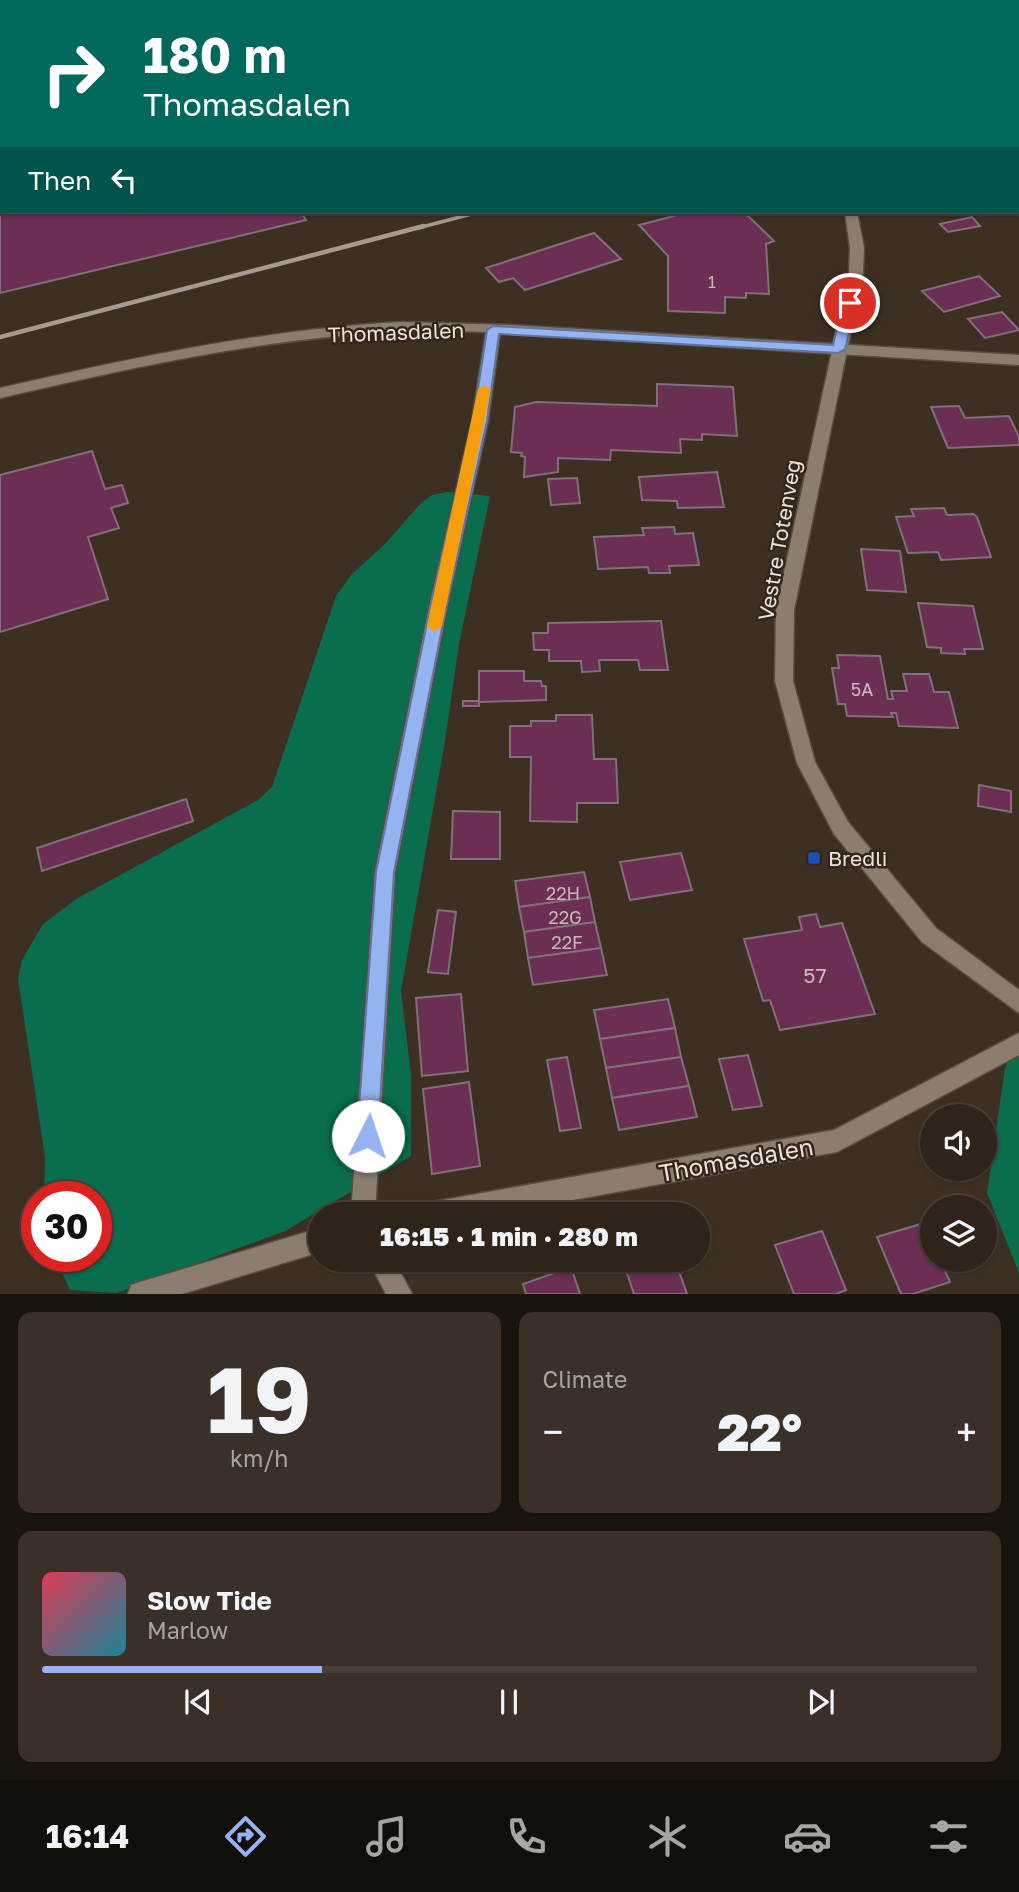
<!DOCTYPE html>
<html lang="en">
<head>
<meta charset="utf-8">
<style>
	body { margin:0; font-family:"Golos Text",sans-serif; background:#3a3027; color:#f1f3f6; height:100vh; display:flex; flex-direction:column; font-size:26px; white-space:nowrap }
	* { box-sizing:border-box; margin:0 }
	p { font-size:23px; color:#a7a4a2 }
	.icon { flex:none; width:38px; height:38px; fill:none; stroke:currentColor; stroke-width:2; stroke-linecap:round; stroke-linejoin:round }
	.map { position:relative; height:1294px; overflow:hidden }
	.panel { display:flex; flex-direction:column; gap:18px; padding:18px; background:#19140e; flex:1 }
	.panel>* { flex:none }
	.guide { position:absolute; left:0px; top:0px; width:1020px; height:214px; box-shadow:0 2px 5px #0004,0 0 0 2px #494139; background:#00695c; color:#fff; overflow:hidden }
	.controls { position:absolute; left:920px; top:1104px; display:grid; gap:14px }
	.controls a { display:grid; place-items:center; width:77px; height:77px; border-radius:50%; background:#2e241a; box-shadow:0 2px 5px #0004,0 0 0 2px #494139; font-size:35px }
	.speed { position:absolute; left:21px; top:1181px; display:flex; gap:14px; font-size:35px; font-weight:700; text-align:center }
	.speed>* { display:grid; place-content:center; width:91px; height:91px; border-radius:50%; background:#2e241a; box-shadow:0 2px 5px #0004,0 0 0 2px #494139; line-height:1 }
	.speed .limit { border:10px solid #d22; background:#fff; color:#111 }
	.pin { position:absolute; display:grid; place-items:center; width:60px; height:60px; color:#fff; margin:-30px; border:4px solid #fff; border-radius:50%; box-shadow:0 2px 7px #0007 }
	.me { position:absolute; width:77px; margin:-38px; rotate:4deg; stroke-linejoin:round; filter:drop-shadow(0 0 5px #0008) }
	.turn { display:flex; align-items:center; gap:24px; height:147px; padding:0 28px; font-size:32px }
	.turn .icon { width:91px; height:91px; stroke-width:2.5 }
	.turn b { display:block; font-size:49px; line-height:60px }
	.then { display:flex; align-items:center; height:66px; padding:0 28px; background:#0003; gap:14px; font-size:26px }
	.big { font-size:52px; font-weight:800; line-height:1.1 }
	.panel .tile { flex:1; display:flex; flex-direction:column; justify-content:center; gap:10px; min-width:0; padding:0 24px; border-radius:14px; background:#3a3027 }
	.panel .dial { align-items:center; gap:0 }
	.dial b { font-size:91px; line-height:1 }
	.song { display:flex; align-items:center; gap:21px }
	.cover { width:84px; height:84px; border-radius:10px; background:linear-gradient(135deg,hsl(350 70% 55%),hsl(190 70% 35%)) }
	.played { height:7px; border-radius:4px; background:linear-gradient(90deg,#95b2f1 30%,#494139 30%) }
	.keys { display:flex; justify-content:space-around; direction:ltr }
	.heat { display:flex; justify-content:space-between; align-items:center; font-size:38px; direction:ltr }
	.panel .tiles { flex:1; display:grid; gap:18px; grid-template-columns:1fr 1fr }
	.tile:last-child { grid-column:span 2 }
	.trip { position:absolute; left:308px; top:1202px; width:402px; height:70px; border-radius:35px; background:#2e241a; box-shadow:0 2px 5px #0004,0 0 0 2px #494139; font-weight:800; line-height:70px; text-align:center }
	.menu { display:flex; height:112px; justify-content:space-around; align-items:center; background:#120e0a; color:#a7a4a2 }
	.menu .icon { width:49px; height:49px }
	.menu .active { color:#95b2f1 }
	.menu b { font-size:32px; color:#f1f3f6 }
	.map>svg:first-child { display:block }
</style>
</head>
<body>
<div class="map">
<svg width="1019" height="1294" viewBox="0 0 1019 1294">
	<rect width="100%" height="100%" fill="#3d3023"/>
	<g fill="#096d4e">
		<path d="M 447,492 L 490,496 L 459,644 L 445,741 L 401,991 L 411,1075 L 411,1156 L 285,1231 L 117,1293 L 70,1290 L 55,1257 L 96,1256 L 96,1197 L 44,1197 L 45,1157 L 18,979 L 22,960 L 43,924 L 78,898 L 258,800 L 272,787 L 336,596 L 352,574 L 385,544 L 421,503 L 432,495 Z"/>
		<path d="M 1019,1035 L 1019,1273 L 987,1193 L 1005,1068 Z"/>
	</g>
	<g fill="#6b2f53" stroke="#826f79" stroke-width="2">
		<path d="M 0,148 L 2,212 L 301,212 L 306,220 L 0,293 Z"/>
		<path d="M 689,212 L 744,212 L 774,241 L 766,244 L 769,294 L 746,293 L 746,298 L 725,297 L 725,313 L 668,311 L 668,256 L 639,225 Z"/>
		<path d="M 972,217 L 980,226 L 948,232 L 940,224 Z"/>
		<path d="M 594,233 L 621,259 L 525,290 L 513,278 L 499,282 L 486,268 Z"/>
		<path d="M 979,276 L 1000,296 L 944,312 L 922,291 Z"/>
		<path d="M 1002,312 L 1019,330 L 985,338 L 968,319 Z"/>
		<path d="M 657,384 L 733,387 L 737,436 L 702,434 L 702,440 L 680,439 L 681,453 L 611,450 L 610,460 L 558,458 L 558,472 L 524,477 L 525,457 L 521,456 L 522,453 L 511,452 L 515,407 L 536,402 L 657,406 Z"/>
		<path d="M 959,406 L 965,418 L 1009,416 L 1019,437 L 1019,445 L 948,448 L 931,407 Z"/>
		<path d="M 92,451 L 105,489 L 122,485 L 128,503 L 111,508 L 119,528 L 88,537 L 108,599 L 0,632 L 0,475 Z"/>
		<path d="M 717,472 L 724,507 L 678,508 L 677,501 L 642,500 L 639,477 Z"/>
		<path d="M 577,478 L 580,503 L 551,505 L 548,479 Z"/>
		<path d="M 944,508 L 947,515 L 973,514 L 977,517 L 991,557 L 941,560 L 938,552 L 908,553 L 896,517 L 914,516 L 911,509 Z"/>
		<path d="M 674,527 L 675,534 L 693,533 L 699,565 L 669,566 L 670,573 L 649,573 L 648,567 L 598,569 L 594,537 L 644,535 L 642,528 Z"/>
		<path d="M 861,549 L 900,551 L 906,592 L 867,590 Z"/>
		<path d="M 918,603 L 973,606 L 983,649 L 964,649 L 965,654 L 941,653 L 941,648 L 927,647 Z"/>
		<path d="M 661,621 L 668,670 L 640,670 L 638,660 L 599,660 L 600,671 L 582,672 L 581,661 L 549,661 L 549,650 L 534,650 L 533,633 L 548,633 L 548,623 Z"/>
		<path d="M 837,655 L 880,656 L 888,699 L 893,699 L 891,691 L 907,691 L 903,674 L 929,674 L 934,692 L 949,692 L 958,728 L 899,726 L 896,713 L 891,713 L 893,717 L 847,716 L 845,704 L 838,704 L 832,668 L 839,668 Z"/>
		<path d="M 479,671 L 524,671 L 524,681 L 541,681 L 542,686 L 546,686 L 546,700 L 479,702 L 479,706 L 463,706 L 463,701 L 479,701 Z"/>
		<path d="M 556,715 L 592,715 L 594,759 L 616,759 L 618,803 L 577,803 L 577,822 L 530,821 L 531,757 L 510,757 L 510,726 L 531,726 L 531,721 L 556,721 Z"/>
		<path d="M 979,785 L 1011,791 L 1011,812 L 978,806 Z"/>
		<path d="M 186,799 L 193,821 L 42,871 L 37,848 Z"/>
		<path d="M 453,811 L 500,812 L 500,859 L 451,859 Z"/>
		<path d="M 681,853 L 692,890 L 630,900 L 620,862 Z"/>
		<path d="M 584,872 L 590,897 L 519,907 L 515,881 Z"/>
		<path d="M 590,897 L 595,922 L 524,932 L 519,907 Z"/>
		<path d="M 438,910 L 456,912 L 448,974 L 428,972 Z"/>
		<path d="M 816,914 L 820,927 L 842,923 L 875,1014 L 780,1030 L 770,1000 L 763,1001 L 744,939 L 802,930 L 799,917 Z"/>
		<path d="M 595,922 L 601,948 L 528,958 L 524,932 Z"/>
		<path d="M 601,948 L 607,975 L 533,985 L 528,958 Z"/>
		<path d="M 461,994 L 468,1071 L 422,1076 L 416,998 Z"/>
		<path d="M 668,999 L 675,1028 L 600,1039 L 594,1010 Z"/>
		<path d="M 675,1028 L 681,1057 L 606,1068 L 600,1039 Z"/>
		<path d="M 748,1055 L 762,1106 L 733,1110 L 719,1059 Z"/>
		<path d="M 567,1057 L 581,1128 L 560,1131 L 547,1060 Z"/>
		<path d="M 681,1057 L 689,1086 L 612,1098 L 606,1068 Z"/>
		<path d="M 469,1082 L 480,1166 L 432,1174 L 423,1089 Z"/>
		<path d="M 689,1086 L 697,1117 L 619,1130 L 612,1098 Z"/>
		<path d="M 924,1223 L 933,1244 L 933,1260 L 940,1260 L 950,1282 L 913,1294 L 901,1294 L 877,1237 Z"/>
		<path d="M 822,1231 L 846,1290 L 836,1294 L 794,1294 L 775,1245 Z"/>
		<path d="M 663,1260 L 675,1260 L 687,1294 L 634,1294 L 627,1273 Z"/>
		<path d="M 571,1267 L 580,1294 L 526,1294 L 523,1284 Z"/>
	</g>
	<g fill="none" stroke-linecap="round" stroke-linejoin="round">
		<defs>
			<g id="service">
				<path d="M 33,0 L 45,0 L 32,2 Z"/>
				<rect x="412" y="0" width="10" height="2"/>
				<rect x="0" y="3" width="2" height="6"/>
				<rect x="0" y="36" width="2" height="9"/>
				<path d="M 0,64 L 2,64 L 0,73 Z"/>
			</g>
			<g id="minor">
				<path d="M 930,0 L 941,0 L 942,2 L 931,2 Z"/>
				<rect x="1018" y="58" width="1" height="6"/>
				<rect x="1018" y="116" width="1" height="8"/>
				<path d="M 402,322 L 510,325 L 1019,355 L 1019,365 L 500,333 L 488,421 L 447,608 L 395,872 L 375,1214 L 351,1214 L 375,872 L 429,608 L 472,421 L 486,332 C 321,325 160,361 0,398 L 0,388 C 132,358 266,329 402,322 Z"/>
				<path d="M 1019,1033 L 1019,1055 L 837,1152 L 495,1214 L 420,1214 L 424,1206 L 432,1202 L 834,1130 Z"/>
				<path d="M 320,1228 L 320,1252 L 182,1294 L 128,1294 L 131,1285 L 140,1282 Z"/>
				<path d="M 368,1260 L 394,1260 L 412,1294 L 386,1294 Z"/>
			</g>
			<g id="secondary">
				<path d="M 493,0 L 507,0 L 508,2 L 494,2 Z"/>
				<path d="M 845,212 L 857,212 L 864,248 L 863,272 L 794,610 L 793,681 L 815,762 L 848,822 L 936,928 L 1019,990 L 1019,1013 L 922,942 L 834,834 L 797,763 L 775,681 L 776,610 L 849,272 L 850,248 Z"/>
			</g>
		</defs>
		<use href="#service" stroke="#584d42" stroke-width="3"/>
		<use href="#minor" stroke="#584d42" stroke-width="3"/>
		<use href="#secondary" stroke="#584d42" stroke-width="3"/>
		<use href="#service" fill="#8c7d6f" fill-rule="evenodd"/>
		<use href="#minor" fill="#8c7d6f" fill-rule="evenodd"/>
		<use href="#secondary" fill="#8c7d6f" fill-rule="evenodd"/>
		<path stroke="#a59b91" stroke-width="3.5" d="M 418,228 L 479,212"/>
		<path stroke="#a59b91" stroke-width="4.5" d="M 0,337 L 424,226"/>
	</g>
	<path fill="#95b2f1" stroke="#61749d" stroke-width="2" d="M 850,299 L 856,303 L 845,349 L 838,353 L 499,334 L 487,421 L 446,608 L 394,872 L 378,1136 L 375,1143 L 368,1146 L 360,1143 L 357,1136 L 376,872 L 430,608 L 473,421 L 487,330 L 493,326 L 833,345 L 843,303 Z"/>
	<path fill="#f59e0b" d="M 485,385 L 491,389 L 442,626 L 434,632 L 427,626 L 478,389 Z"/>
	<rect fill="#1a4fb4" stroke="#33261a" stroke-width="2.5" x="807" y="851" width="14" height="14" rx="3.5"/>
	<g text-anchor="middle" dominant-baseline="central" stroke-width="5" stroke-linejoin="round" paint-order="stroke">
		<g font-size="16" fill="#ccb8ba">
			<text x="712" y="282">1</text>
		</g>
		<g font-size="18" fill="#ccb8ba">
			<text x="862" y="689">5A</text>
			<text x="563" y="893">22H</text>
			<text x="565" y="917">22G</text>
			<text x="567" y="942">22F</text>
		</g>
		<g font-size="21" fill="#ede5dd" stroke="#33261a">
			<text transform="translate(396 332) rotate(-2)">Thomasdalen</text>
			<text transform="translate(779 540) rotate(-80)">Vestre Totenveg</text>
		</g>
		<g font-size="21" fill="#ede5dd" stroke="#33261a" text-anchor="start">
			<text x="828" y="858">Bredli</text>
		</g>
		<g font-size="21" fill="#ccb8ba">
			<text x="815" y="975">57</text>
		</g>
		<g font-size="24" fill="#ede5dd" stroke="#33261a">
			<text transform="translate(736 1159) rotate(-10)">Thomasdalen</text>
		</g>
	</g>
</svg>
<div class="controls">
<a><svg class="icon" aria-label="sound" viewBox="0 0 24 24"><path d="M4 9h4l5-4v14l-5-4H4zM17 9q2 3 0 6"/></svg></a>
<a><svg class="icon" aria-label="layers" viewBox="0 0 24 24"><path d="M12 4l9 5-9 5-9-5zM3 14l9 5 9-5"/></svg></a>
</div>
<div class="speed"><div class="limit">30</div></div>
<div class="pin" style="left:850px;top:303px;background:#d93025"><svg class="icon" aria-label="arrive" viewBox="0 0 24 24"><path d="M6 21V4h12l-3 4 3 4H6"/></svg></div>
<svg class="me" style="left:368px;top:1136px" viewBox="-20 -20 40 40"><circle r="19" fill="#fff"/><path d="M0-13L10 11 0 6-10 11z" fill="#95b2f1"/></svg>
<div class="trip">16:15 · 1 min · 280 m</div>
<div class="guide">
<div class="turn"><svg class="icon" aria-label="right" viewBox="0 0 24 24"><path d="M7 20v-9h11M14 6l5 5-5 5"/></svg><div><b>180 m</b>Thomasdalen</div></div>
<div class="then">Then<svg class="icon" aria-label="left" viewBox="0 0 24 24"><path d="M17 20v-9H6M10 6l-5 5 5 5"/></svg></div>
</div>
</div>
<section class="panel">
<div class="tiles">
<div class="tile dial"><b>19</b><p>km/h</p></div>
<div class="tile"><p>Climate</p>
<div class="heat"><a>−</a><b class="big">22°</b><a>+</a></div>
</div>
<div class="tile">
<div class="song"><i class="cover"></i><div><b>Slow Tide</b><p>Marlow</p></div></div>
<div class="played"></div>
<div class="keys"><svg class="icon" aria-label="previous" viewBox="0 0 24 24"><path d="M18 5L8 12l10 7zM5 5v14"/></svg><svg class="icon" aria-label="pause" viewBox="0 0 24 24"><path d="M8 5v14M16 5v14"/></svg><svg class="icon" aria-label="next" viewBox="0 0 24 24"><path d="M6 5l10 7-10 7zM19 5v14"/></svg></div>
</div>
</div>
</section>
<nav class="menu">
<b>16:14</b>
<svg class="icon active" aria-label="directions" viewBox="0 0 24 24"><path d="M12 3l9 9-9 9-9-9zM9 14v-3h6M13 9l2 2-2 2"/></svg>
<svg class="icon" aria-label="music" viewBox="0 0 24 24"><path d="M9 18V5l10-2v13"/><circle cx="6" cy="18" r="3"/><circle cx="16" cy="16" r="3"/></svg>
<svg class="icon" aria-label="phone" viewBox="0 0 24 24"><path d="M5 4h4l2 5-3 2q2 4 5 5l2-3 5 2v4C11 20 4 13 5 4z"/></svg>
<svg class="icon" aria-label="climate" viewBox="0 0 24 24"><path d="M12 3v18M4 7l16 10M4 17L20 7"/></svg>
<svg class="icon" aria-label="car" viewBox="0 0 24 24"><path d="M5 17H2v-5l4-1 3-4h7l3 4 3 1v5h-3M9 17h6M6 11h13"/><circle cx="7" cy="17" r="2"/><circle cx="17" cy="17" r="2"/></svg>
<svg class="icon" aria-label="filters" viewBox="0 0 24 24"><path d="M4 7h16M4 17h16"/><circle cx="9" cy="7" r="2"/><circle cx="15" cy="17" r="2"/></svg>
</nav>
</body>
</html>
